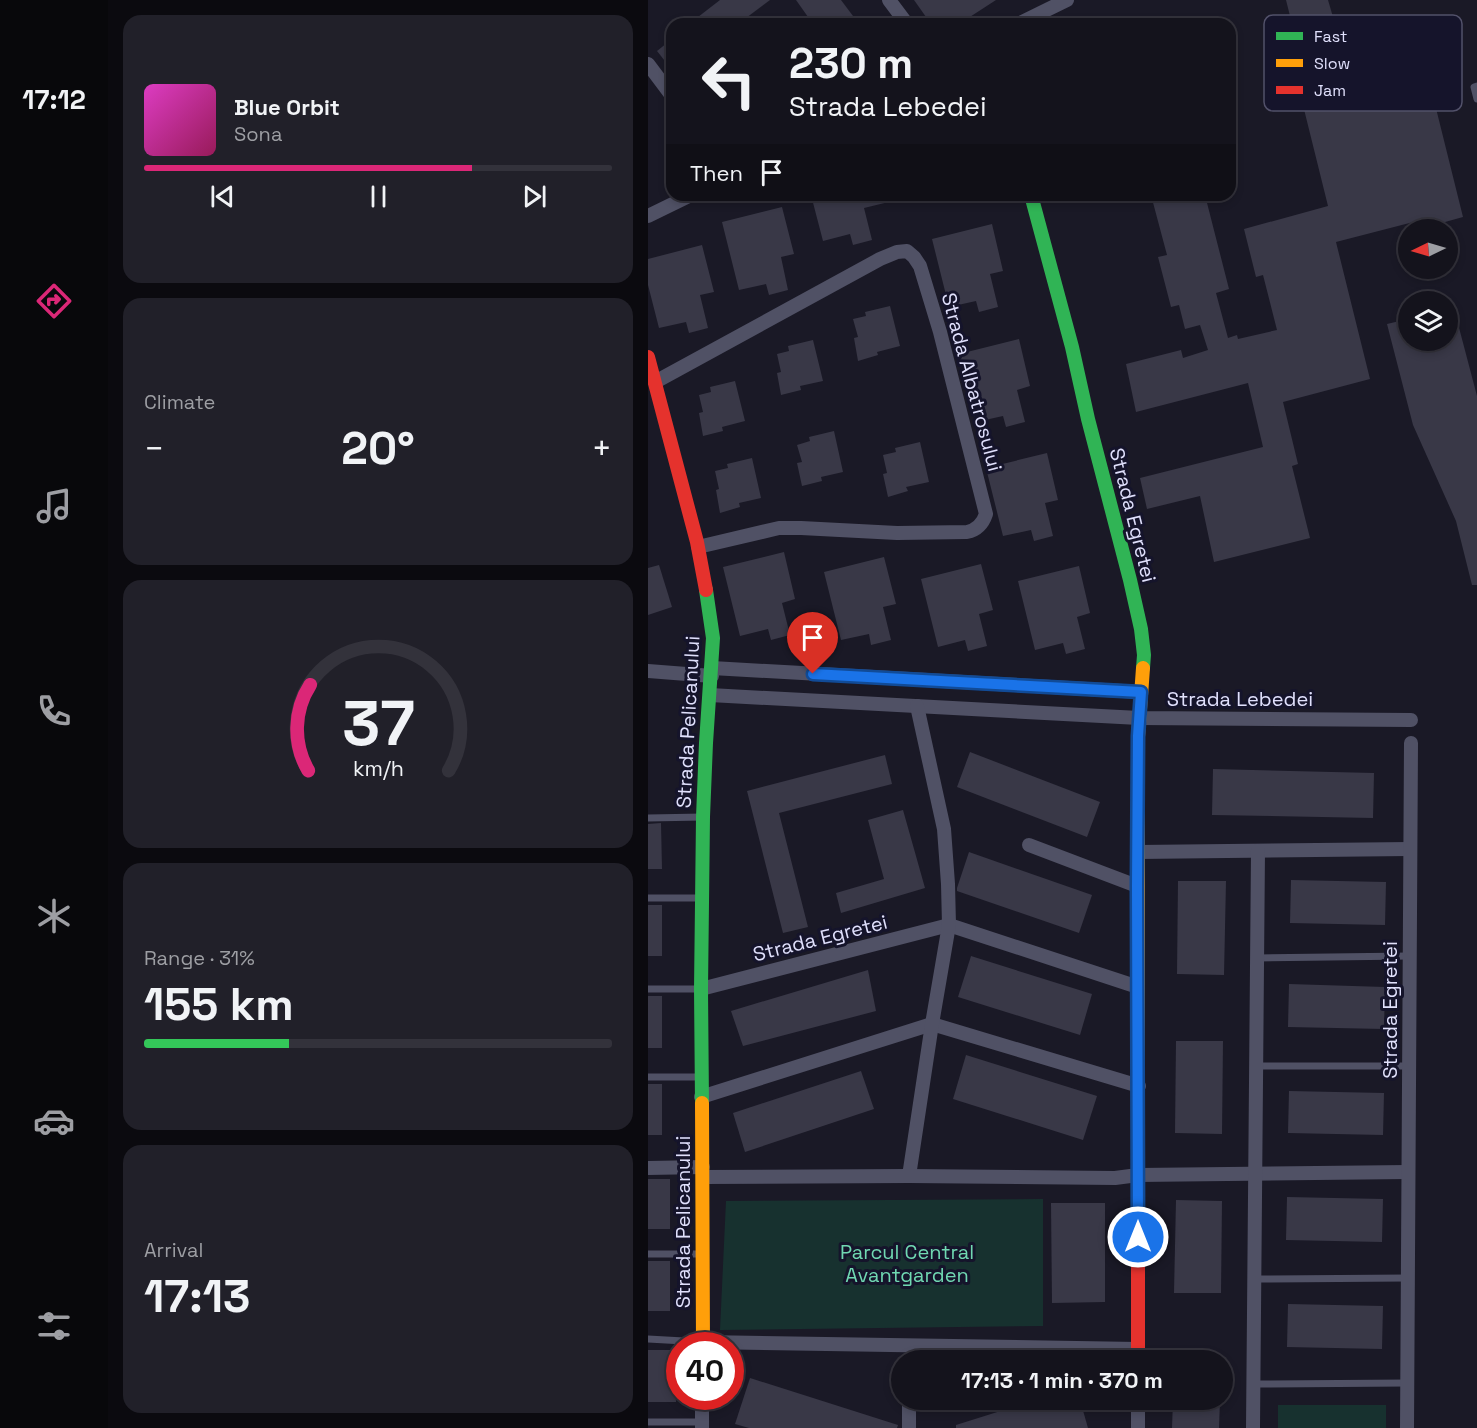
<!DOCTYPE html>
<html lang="en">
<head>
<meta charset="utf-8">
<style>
	body { margin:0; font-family:"Space Grotesk",sans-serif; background:#212029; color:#f1f3f6; height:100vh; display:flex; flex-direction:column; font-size:22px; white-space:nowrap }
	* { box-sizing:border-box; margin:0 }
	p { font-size:20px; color:#9d9ea3 }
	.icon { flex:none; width:33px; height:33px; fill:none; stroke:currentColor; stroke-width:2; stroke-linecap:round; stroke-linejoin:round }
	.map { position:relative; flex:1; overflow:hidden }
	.sheet { display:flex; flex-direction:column; gap:15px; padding:15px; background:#0b0a0f; width:540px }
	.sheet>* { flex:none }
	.banner { position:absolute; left:18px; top:18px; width:570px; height:183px; border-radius:18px; box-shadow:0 3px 9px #0003,0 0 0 2px #33323b; background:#14131c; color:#f1f3f6; overflow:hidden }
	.needle { width:39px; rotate:265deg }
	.fabs { position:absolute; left:750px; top:219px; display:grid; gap:12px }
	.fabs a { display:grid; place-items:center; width:60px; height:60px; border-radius:50%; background:#14131c; box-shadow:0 3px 9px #0003,0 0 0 2px #33323b; font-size:30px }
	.speed { position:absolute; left:18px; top:1332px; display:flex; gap:12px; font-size:30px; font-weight:700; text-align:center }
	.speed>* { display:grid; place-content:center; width:78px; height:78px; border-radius:50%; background:#14131c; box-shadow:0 3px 9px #0003,0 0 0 2px #33323b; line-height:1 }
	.speed .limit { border:9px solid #d22; background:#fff; color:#111 }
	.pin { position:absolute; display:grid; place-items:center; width:51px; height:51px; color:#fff; margin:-62px -26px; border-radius:50% 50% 50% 0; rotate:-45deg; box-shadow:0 0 6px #0007 }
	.pin .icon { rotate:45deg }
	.me { position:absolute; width:66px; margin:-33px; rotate:0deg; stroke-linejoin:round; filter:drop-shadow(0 0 4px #0008) }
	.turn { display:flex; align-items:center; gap:21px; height:126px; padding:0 24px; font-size:27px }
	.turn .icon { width:78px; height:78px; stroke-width:2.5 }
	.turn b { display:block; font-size:42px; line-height:51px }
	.then { display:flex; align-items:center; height:57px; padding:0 24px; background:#0003; gap:12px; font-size:22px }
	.big { font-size:45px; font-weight:700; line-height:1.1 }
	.sheet .card { flex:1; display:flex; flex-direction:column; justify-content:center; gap:9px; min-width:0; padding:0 21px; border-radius:18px; background:#212029 }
	.sheet .dial { align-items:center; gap:0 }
	.dial svg { height:156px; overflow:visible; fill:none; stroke:#33323b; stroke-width:7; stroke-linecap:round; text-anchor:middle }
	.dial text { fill:#f1f3f6; stroke:none }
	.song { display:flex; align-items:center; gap:18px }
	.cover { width:72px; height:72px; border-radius:9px; background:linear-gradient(135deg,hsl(310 70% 55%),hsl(330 70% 35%)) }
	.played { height:6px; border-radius:3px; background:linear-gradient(90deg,#db2777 70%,#33323b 70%) }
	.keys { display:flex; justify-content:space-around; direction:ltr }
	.heat { display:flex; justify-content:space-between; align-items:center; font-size:33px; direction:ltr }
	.charge { height:9px; border-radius:4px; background:linear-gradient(90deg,#34c759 31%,#33323b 0) }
	.trip { position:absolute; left:243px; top:1350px; width:342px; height:60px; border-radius:30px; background:#14131c; box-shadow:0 3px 9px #0003,0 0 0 2px #33323b; font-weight:700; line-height:60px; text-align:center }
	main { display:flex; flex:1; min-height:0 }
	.menu { display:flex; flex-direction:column; width:108px; justify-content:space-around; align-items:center; background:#08080b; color:#9d9ea3 }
	.menu .icon { width:42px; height:42px }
	.menu .current { color:#db2777 }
	.menu b { font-size:27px; color:#f1f3f6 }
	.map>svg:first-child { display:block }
</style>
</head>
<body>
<main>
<nav class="menu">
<b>17:12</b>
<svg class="icon current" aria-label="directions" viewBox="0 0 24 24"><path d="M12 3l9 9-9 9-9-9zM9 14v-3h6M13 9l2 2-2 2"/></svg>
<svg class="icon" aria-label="music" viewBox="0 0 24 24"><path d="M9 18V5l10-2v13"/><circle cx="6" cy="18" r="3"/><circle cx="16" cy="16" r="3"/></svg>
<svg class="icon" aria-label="phone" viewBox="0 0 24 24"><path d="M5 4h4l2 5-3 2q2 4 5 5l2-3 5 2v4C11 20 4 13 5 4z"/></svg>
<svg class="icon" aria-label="climate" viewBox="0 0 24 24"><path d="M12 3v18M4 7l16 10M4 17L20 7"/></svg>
<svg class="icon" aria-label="car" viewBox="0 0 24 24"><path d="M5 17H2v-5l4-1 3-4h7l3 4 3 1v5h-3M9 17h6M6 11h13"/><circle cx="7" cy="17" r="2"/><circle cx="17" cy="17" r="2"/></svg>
<svg class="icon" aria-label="filters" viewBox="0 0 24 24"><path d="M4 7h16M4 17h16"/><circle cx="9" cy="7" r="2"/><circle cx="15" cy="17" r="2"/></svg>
</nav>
<section class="sheet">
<div class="card">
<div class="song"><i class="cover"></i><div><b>Blue Orbit</b><p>Sona</p></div></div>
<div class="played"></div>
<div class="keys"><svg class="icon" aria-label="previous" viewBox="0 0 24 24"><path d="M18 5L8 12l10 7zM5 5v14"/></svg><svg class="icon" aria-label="pause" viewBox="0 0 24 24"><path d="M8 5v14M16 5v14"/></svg><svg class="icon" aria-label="next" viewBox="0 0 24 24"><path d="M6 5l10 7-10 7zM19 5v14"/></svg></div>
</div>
<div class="card"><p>Climate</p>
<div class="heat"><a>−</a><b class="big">20°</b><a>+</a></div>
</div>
<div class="card dial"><svg viewBox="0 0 100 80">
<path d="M14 69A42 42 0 1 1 86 69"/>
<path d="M14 69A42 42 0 0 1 15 25" stroke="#db2777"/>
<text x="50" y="56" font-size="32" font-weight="700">37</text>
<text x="50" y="72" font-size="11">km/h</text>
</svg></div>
<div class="card"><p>Range · 31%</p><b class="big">155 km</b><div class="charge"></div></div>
<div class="card"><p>Arrival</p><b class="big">17:13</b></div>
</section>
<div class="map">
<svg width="829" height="1428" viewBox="0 0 829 1428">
	<rect width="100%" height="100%" fill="#1a1926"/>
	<g fill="#17312f">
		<path d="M 395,1199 L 395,1326 L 72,1330 L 78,1201 Z"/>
		<rect x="630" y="1405" width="108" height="23"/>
	</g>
	<g fill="#393847">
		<path d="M 72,0 L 122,0 L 90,24 L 41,24 Z"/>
		<path d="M 148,0 L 193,0 L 205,16 L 195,24 L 165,24 Z"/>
		<path d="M 266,0 L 348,0 L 311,24 L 283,24 Z"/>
		<path d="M 638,0 L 680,0 L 685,17 L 645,28 Z"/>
		<path d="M 24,39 L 24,70 L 9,51 Z"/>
		<path d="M 714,60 L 718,74 L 776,60 L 815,217 L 779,227 L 777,219 L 688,242 L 722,379 L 635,402 L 650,464 L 644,466 L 662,538 L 566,562 L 552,496 L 499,509 L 492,478 L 615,447 L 600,383 L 488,412 L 478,364 L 533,350 L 535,358 L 560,350 L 552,325 L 537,329 L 531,305 L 523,307 L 510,257 L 519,255 L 503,195 L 557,195 L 581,289 L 568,293 L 580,338 L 589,335 L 590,339 L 629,330 L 615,275 L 608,277 L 596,229 L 680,206 L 648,77 Z"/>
		<path d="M 163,195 L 248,195 L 249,200 L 216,208 L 224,240 L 205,245 L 202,234 L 175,241 Z"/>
		<path d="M 134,207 L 146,254 L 133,257 L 140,290 L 121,295 L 118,284 L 91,290 L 74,222 Z"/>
		<path d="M 344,224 L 355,271 L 342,274 L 350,307 L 331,312 L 328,301 L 301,307 L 284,239 Z"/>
		<path d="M 54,245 L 66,292 L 52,295 L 60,328 L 41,333 L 38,322 L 11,328 L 0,285 L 0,259 Z"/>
		<path d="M 800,301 L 804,301 L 829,396 L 829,585 L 824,585 L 808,521 L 765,425 L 739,324 L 760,319 L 760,340 L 800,340 Z"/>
		<path d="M 242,306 L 252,346 L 229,352 L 230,355 L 210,361 L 206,338 L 210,337 L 205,319 L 218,316 L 217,312 Z"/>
		<path d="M 371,339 L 382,386 L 369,390 L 377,422 L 358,427 L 355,416 L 328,422 L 311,354 Z"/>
		<path d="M 165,340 L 175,381 L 152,386 L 153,390 L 133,395 L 129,373 L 133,372 L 129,354 L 141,351 L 140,346 Z"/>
		<path d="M 87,381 L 97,421 L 74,427 L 75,431 L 55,436 L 51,413 L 55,412 L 51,395 L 63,392 L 62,387 Z"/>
		<path d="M 186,431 L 195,472 L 173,477 L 174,481 L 154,486 L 149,463 L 154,462 L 149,445 L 162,441 L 161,437 Z"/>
		<path d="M 272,442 L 281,482 L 258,487 L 260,491 L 240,497 L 235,474 L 239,473 L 235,455 L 248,452 L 247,448 Z"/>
		<path d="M 399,453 L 410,500 L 397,503 L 405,536 L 386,541 L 383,530 L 355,536 L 338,468 Z"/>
		<path d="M 104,458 L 113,498 L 91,503 L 92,507 L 72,513 L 68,490 L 71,489 L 67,471 L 80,468 L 79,464 Z"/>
		<path d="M 136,552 L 147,599 L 134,603 L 142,635 L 123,640 L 120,629 L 92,636 L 75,567 Z"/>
		<path d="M 236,557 L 248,604 L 235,607 L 243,640 L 223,645 L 221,634 L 193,640 L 176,572 Z"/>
		<path d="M 333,564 L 345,610 L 331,614 L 339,646 L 320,651 L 317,640 L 290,647 L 273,579 Z"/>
		<path d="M 11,565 L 24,607 L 0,615 L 0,568 Z"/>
		<path d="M 431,566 L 442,613 L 429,617 L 437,649 L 418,654 L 415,643 L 387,650 L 370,581 Z"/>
		<path d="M 322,752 L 452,802 L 439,837 L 309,787 Z"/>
		<path d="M 237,755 L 244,784 L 131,813 L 160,927 L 135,933 L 99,791 Z"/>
		<path d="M 565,769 L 726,773 L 725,818 L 564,815 Z"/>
		<path d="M 255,810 L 277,888 L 193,913 L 188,893 L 236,879 L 220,820 Z"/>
		<path d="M 13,823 L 14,869 L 0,869 L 0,824 Z"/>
		<path d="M 321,852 L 444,895 L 431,933 L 309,891 L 309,888 Z"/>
		<path d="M 643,880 L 738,882 L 737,925 L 642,923 Z"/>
		<path d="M 530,881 L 578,881 L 576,975 L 529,974 Z"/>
		<rect x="0" y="905" width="14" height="51"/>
		<path d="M 323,956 L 444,994 L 432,1035 L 310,997 Z"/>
		<path d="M 220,970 L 228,1011 L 95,1046 L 83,1011 Z"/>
		<path d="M 641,984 L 737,987 L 736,1029 L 640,1027 Z"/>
		<rect x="0" y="996" width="14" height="52"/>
		<path d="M 528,1041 L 575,1041 L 574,1134 L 527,1133 Z"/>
		<path d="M 318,1055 L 449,1096 L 435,1140 L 305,1099 Z"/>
		<path d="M 213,1071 L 226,1109 L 97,1152 L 85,1113 Z"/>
		<rect x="0" y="1084" width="14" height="51"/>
		<path d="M 641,1091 L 736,1093 L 735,1135 L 640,1133 Z"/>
		<rect x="0" y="1179" width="22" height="50"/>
		<path d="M 639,1197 L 735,1199 L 734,1242 L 638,1240 Z"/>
		<path d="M 528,1200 L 574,1201 L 573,1293 L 526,1293 Z"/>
		<path d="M 403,1203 L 457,1203 L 457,1302 L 404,1303 Z"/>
		<rect x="0" y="1261" width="22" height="50"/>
		<path d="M 640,1304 L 735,1306 L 734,1349 L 639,1347 Z"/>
		<path d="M 0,1350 L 27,1350 L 28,1402 L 0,1402 Z"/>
		<path d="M 102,1378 L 250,1425 L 249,1428 L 101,1428 L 87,1424 Z"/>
		<path d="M 387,1400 L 432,1400 L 440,1428 L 308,1428 L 308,1425 Z"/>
		<path d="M 525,1400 L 572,1400 L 571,1428 L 524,1428 Z"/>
	</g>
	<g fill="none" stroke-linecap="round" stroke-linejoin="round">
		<g stroke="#505165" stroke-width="7">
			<path d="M 829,86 L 826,87 L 829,99"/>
			<path d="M 0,818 L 55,817"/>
			<path d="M 0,898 L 54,898"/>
			<path d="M 609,958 L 761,956"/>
			<path d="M 0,989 L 51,989"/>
			<path d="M 608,1066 L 761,1066"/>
			<path d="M 0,1077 L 51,1077"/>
			<path d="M 0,1254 L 54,1254"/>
			<path d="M 606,1279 L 759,1278"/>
			<path d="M 0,1339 L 54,1342"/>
			<path d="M 606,1384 L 759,1383"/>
			<path d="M 0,1422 L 54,1422"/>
		</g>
		<g stroke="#505165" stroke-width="14">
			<path d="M 241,0 L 259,24"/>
			<path d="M 370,24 L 419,0"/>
			<path d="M 0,64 L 24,96"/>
			<path d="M 0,216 L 43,195"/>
			<path d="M 7,382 L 232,259 L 249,252 L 259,251 L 266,257 L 272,266 L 292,332 L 338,514 C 335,523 329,530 319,532 L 249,533 L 153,528 L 131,528 L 50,547"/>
			<path d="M 64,668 L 493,692"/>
			<path d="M 0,671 L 64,676"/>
			<path d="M 62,695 L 491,718 L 763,720"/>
			<path d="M 381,845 L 489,886"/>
			<path d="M 490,852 L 762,849"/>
			<path d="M 53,989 L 301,925 L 490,987"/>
			<path d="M 53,1097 L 284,1024 L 491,1086"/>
			<path d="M 0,1168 L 55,1167"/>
			<path d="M 261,1176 L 284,1024 L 301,925 L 300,884 L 296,829 L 269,706"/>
			<path d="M 55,1177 L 261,1176 L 467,1178 L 490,1175 L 760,1172"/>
			<path d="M 55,1342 L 490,1349"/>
			<path d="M 261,1400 L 261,1428"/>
			<path d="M 490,1400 L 490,1428"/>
			<path d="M 54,1428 L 54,1396"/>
			<path d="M 605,1428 L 610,851"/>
			<path d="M 759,1428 L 763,743"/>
		</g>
		<g stroke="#30b455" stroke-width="14">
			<path d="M 383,195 L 424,347 L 440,419 L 482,580 L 493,629 L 496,655 L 495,668"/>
			<path d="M 54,1103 L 53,989 L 55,817 L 58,743 L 65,638 L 58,590"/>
		</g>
		<g stroke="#ff9f0a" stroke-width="14">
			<path d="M 54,1103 L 55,1346"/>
			<path d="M 490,1137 L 490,737 L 495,668"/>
		</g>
		<g stroke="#e5322d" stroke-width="14">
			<path d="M 0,357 L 49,542 L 58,590"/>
			<path d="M 490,1137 L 490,1360"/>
		</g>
	</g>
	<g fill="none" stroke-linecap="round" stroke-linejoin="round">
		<defs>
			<path id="route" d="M 165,674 L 493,692 L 490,736 L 489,886 L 490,1237"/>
		</defs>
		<use href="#route" stroke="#114b97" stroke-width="15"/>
		<use href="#route" stroke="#1a73e8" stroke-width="10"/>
	</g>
	<g text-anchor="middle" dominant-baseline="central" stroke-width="6" stroke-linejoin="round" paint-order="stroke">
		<g font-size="20" fill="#e0e0fc" stroke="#15142b">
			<text transform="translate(324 382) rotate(75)">Strada Albatrosului</text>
			<text transform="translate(485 515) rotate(76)">Strada Egretei</text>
			<text x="592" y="699">Strada Lebedei</text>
			<text transform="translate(40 722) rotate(-87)">Strada Pelicanului</text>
			<text transform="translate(172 938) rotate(-14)">Strada Egretei</text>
			<text transform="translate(742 1010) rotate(-90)">Strada Egretei</text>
			<text transform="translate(35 1222) rotate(-90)">Strada Pelicanului</text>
		</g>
		<g font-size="20" fill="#70d8b2" stroke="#15142b">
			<text x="259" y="1252">Parcul Central<tspan x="259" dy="23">Avantgarden</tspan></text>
		</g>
	</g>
	<rect x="616" y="15" width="198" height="96" rx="9" fill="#15142b" stroke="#52516a" stroke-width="1.5"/>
	<rect x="628" y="32" width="27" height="8" fill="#30b455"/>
	<rect x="628" y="59" width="27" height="8" fill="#ff9f0a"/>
	<rect x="628" y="86" width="27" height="8" fill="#e5322d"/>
	<g font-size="16" fill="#e0e0fc">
		<text x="666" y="42">Fast</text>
		<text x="666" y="69">Slow</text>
		<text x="666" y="96">Jam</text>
	</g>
</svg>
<div class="fabs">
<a><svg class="needle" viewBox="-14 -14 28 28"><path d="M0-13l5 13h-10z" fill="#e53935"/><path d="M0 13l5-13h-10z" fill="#9d9ea3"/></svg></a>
<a><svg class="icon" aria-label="layers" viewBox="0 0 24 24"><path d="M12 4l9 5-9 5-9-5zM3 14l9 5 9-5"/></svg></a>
</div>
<div class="speed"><div class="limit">40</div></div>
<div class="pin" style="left:165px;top:674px;background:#d93025"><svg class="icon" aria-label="arrive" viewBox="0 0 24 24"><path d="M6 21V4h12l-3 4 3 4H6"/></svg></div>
<svg class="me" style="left:490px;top:1237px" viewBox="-20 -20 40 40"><circle r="17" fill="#1a73e8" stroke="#fff" stroke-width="3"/><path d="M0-11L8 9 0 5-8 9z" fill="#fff"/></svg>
<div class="trip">17:13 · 1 min · 370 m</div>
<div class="banner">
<div class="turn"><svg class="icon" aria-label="left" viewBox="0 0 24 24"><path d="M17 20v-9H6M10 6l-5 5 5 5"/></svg><div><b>230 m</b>Strada Lebedei</div></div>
<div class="then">Then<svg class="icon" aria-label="arrive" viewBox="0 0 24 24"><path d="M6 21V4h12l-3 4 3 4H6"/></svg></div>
</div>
</div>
</main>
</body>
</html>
